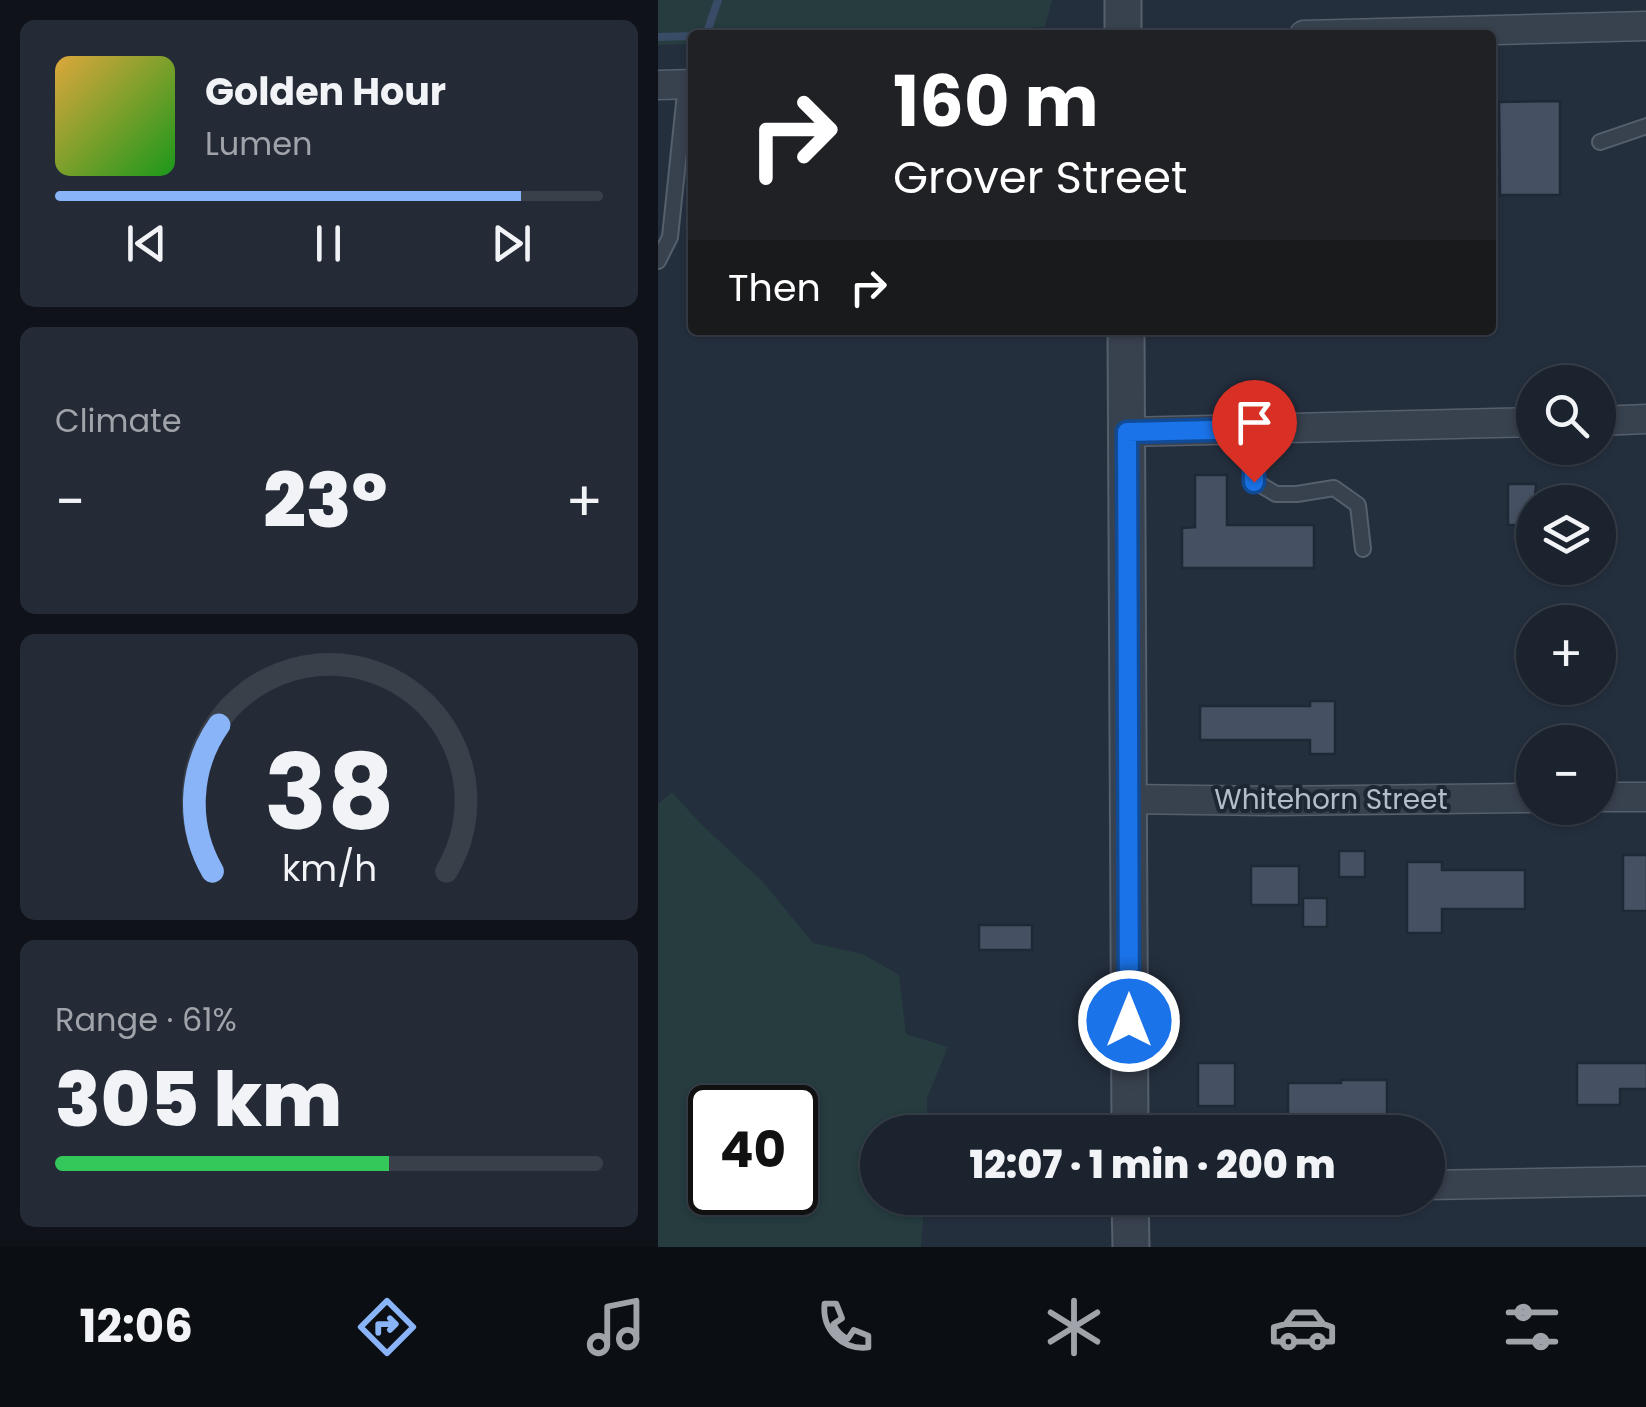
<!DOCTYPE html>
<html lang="en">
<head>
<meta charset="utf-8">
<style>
	body { margin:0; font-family:Poppins,sans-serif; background:#242b36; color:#f1f3f6; height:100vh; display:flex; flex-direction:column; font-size:38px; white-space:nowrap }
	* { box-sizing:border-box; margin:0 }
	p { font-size:32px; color:#a0a4aa }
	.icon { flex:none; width:55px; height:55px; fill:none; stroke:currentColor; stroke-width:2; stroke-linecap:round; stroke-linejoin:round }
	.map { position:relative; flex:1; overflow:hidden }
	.side { display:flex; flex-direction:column; gap:20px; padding:20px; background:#0f1319; width:658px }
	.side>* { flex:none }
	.banner { position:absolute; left:30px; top:30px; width:808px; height:305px; border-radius:10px; box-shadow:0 2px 8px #0004,0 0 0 2px #39404a; background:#202124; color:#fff; overflow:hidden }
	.buttons { position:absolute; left:858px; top:365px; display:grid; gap:20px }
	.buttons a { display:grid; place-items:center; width:100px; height:100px; border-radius:50%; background:#1b232e; box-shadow:0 2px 8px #0004,0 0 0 2px #39404a; font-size:50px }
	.speed { position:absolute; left:30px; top:1085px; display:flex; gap:20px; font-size:50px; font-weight:700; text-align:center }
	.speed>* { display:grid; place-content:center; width:130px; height:130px; border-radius:50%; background:#1b232e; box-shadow:0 2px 8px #0004,0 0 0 2px #39404a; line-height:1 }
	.speed .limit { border:5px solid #111; border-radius:15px; background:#fff; color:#111 }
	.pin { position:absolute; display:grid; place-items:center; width:85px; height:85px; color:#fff; margin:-102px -42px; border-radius:50% 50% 50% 0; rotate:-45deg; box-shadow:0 0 10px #0007 }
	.pin .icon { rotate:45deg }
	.me { position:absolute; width:110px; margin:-55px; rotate:0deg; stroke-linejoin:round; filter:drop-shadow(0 0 8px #0008) }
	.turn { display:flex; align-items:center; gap:35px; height:210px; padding:0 40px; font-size:45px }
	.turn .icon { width:130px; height:130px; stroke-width:2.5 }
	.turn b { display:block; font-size:70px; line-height:85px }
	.then { display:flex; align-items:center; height:95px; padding:0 40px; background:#0003; gap:20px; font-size:38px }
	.big { font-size:75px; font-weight:800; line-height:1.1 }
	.side .widget { flex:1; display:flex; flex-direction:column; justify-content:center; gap:15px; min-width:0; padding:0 35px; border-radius:15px; background:#242b36 }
	.side .dial { align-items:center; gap:0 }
	.dial svg { height:260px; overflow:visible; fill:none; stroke:#39404a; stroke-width:7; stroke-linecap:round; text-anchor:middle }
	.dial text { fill:#f1f3f6; stroke:none }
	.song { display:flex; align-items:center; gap:30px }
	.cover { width:120px; height:120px; border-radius:15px; background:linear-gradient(135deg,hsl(40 70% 55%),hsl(120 70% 35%)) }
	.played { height:10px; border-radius:5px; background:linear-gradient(90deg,#8ab4f8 85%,#39404a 85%) }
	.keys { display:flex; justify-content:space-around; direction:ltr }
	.heat { display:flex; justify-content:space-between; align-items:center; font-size:55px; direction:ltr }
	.charge { height:15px; border-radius:8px; background:linear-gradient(90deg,#34c759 61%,#39404a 0) }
	.trip { position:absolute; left:202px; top:1115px; width:585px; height:100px; border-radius:50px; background:#1b232e; box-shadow:0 2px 8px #0004,0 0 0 2px #39404a; font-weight:800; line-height:100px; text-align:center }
	.tab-bar { display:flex; height:160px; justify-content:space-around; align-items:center; background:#0b0e12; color:#a0a4aa }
	.tab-bar .icon { width:70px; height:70px }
	.tab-bar .active { color:#8ab4f8 }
	.tab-bar b { font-size:45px; color:#f1f3f6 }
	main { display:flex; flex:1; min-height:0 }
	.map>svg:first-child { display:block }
</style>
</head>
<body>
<main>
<section class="side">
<div class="widget">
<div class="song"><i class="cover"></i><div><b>Golden Hour</b><p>Lumen</p></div></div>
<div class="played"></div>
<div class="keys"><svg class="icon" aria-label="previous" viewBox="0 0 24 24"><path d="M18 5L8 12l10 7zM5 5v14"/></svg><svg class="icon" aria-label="pause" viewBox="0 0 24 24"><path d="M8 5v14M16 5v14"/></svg><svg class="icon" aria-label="next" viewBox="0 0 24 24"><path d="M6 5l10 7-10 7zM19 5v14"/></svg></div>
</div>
<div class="widget"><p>Climate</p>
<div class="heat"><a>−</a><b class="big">23°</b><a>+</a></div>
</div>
<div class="widget dial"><svg viewBox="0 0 100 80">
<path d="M14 69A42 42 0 1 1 86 69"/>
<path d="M14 69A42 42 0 0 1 16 24" stroke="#8ab4f8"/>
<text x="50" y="56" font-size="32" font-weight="700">38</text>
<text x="50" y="72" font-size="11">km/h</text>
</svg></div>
<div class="widget"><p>Range · 61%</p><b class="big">305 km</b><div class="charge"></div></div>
</section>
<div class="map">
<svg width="989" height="1247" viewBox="0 0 989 1247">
	<rect width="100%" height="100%" fill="#242f3e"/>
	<g fill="#263c3f" fill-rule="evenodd">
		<path d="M 0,0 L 394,0 L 387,27 L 220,35 L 35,35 L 35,44 L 0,45 Z"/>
		<path d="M 14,792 L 43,824 L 105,882 L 155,943 L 205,954 L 241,975 L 248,1034 L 290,1047 L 269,1098 L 269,1132 L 220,1132 L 220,1198 L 267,1198 L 263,1247 L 0,1247 L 0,804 ZM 52,1108 L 138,1108 L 138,1192 L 52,1192 Z"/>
	</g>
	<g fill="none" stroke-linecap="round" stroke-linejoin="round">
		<g stroke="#394c67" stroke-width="8">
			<path d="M 48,35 L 60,0"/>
			<path d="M 0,37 L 35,36"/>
		</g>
	</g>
	<g fill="#455162" stroke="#1f2835" stroke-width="2.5">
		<path d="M 902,101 L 902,195 L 842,195 L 841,102 Z"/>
		<path d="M 537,475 L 569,475 L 569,525 L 656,525 L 656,568 L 524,568 L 524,528 L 537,527 Z"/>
		<path d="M 850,484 L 878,484 L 875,525 L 850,525 Z"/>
		<path d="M 652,701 L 677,701 L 677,754 L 652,754 L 652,740 L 542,740 L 542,706 L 652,706 Z"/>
		<rect x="681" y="851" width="26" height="26"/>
		<rect x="965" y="855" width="24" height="56"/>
		<path d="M 749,862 L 784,862 L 784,870 L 867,870 L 867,909 L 784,909 L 784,933 L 749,933 Z"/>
		<rect x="593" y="866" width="48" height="39"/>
		<rect x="645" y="898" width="24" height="29"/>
		<rect x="321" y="925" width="53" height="25"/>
		<rect x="540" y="1063" width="37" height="43"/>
		<path d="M 919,1063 L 989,1063 L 989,1089 L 962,1089 L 962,1105 L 919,1105 Z"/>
		<path d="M 683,1080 L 729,1080 L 729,1121 L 630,1121 L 630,1083 L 683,1083 Z"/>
	</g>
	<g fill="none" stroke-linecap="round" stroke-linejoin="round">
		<defs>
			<g id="service">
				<path d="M 942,142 L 989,126"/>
				<path d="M 0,261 L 12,237 L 28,84"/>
				<path d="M 595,429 C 598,447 595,464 596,481 L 618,494 L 639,494 L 676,488 L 700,505 L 705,549"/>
			</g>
			<g id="minor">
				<path d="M 646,35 L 989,26"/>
				<path d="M 0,85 L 35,84"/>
				<path d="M 940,421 L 989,419"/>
				<path d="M 469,432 L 875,422"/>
				<path d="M 940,797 L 989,797"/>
				<path d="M 470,799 L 611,801 L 875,798"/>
				<path d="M 770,1185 L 989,1181"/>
			</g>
			<g id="tertiary">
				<path d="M 465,0 L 465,35"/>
				<path d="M 468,330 L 472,1132"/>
				<path d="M 472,1198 L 473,1247"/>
			</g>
		</defs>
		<use href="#service" stroke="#565f6c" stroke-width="18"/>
		<use href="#minor" stroke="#565f6c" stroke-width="31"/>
		<use href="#tertiary" stroke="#565f6c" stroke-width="39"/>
		<use href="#service" stroke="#38414e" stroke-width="14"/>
		<use href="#minor" stroke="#38414e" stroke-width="28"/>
		<use href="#tertiary" stroke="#38414e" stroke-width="35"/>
	</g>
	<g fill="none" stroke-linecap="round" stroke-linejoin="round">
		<defs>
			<path id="route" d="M 471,1021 L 469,432 L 595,429 C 598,447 595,464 596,482"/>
		</defs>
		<use href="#route" stroke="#114b97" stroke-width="25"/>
		<use href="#route" stroke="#1a73e8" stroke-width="18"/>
	</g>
	<g text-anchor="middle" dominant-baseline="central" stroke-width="8" stroke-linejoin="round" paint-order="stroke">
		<g font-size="28" fill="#b4bcc9" stroke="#1d2633">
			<text x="673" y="799">Whitehorn Street</text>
		</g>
	</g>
</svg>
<div class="buttons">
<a><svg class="icon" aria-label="search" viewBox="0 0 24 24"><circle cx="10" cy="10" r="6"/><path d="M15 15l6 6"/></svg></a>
<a><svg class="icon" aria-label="layers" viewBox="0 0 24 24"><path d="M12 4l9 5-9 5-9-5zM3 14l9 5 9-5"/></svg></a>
<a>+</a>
<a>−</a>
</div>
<div class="speed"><div class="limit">40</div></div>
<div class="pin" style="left:596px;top:482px;background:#d93025"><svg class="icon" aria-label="arrive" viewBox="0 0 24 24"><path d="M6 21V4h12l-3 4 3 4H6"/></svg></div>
<svg class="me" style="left:471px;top:1021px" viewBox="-20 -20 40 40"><circle r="17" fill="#1a73e8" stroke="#fff" stroke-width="3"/><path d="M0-11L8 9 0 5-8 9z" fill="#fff"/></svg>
<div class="trip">12:07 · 1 min · 200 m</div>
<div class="banner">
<div class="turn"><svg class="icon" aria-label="right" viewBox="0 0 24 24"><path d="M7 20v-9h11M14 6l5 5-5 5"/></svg><div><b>160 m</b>Grover Street</div></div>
<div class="then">Then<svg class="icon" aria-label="right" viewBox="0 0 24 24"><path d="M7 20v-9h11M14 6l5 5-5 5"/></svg></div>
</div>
</div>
</main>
<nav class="tab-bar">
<b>12:06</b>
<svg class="icon active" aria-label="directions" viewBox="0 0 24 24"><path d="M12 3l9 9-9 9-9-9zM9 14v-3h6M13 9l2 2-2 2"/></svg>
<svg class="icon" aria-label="music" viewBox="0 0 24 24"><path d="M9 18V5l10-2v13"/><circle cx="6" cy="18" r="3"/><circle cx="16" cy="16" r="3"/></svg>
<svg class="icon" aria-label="phone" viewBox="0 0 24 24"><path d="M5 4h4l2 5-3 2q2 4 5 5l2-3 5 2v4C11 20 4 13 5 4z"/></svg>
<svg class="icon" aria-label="climate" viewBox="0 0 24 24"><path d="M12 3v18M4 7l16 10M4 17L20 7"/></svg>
<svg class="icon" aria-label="car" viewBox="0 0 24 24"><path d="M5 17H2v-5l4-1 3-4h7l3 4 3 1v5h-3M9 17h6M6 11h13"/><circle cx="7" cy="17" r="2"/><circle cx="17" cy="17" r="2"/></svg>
<svg class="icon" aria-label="filters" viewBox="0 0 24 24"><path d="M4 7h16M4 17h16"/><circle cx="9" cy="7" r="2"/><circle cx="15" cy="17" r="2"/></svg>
</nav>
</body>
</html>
